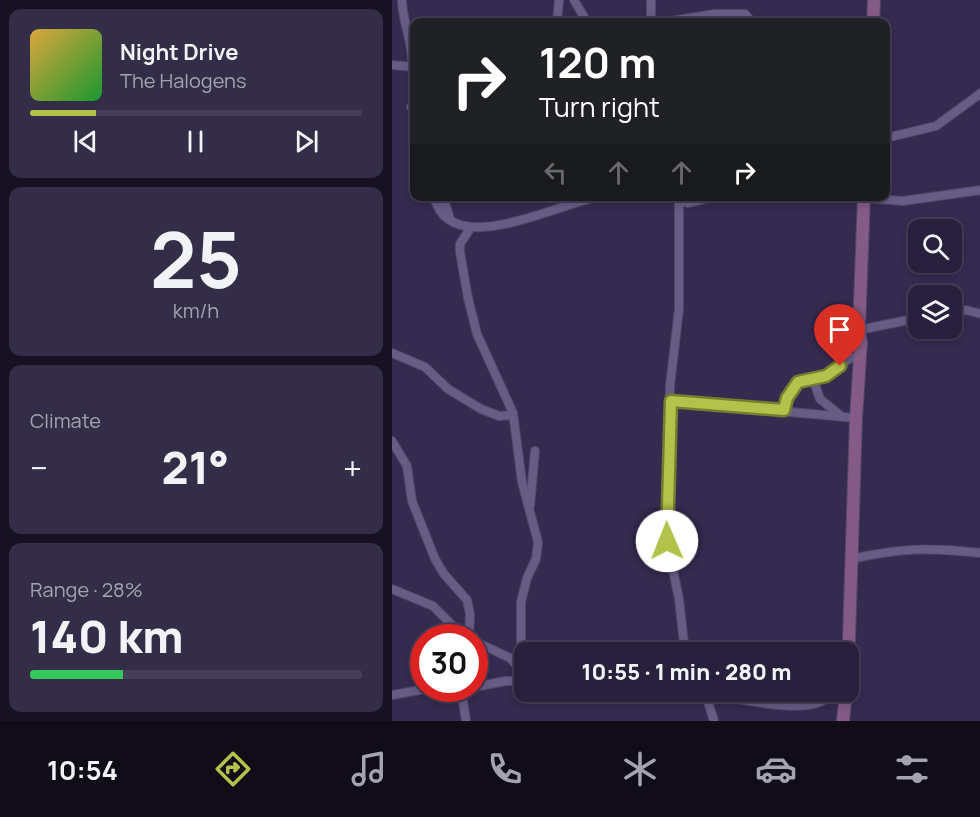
<!DOCTYPE html>
<html lang="en">
<head>
<meta charset="utf-8">
<style>
	body { margin:0; font-family:Manrope,sans-serif; background:#342d47; color:#f1f3f6; height:100vh; display:flex; flex-direction:column; font-size:22px; white-space:nowrap }
	* { box-sizing:border-box; margin:0 }
	p { font-size:20px; color:#a5a3af }
	.icon { flex:none; width:33px; height:33px; fill:none; stroke:currentColor; stroke-width:2; stroke-linecap:round; stroke-linejoin:round }
	.map { position:relative; flex:1; overflow:hidden }
	.drawer { display:flex; flex-direction:column; gap:9px; padding:9px; background:#161221; width:392px }
	.drawer>* { flex:none }
	.guide { position:absolute; left:18px; top:18px; width:480px; height:183px; border-radius:12px; box-shadow:0 3px 9px #0003,0 0 0 2px #443e56; background:#202124; color:#fff; overflow:hidden }
	.controls { position:absolute; left:516px; top:219px; display:grid; gap:12px }
	.controls a { display:grid; place-items:center; width:54px; height:54px; border-radius:12px; background:#28203c; box-shadow:0 3px 9px #0003,0 0 0 2px #443e56; font-size:30px }
	.speed { position:absolute; left:18px; top:624px; display:flex; gap:12px; font-size:30px; font-weight:700; text-align:center }
	.speed>* { display:grid; place-content:center; width:78px; height:78px; border-radius:50%; background:#28203c; box-shadow:0 3px 9px #0003,0 0 0 2px #443e56; line-height:1 }
	.speed .limit { border:9px solid #d22; background:#fff; color:#111 }
	.pin { position:absolute; display:grid; place-items:center; width:51px; height:51px; color:#fff; margin:-62px -26px; border-radius:50% 50% 50% 0; rotate:-45deg; box-shadow:0 0 6px #0007 }
	.pin .icon { rotate:45deg }
	.me { position:absolute; width:66px; margin:-33px; rotate:359deg; stroke-linejoin:round; filter:drop-shadow(0 0 4px #0008) }
	.turn { display:flex; align-items:center; gap:21px; height:126px; padding:0 30px; font-size:27px }
	.turn .icon { width:78px; height:78px; stroke-width:2.5 }
	.turn b { display:block; font-size:42px; line-height:51px }
	.lanes { display:flex; align-items:center; height:57px; padding:0 30px; background:#0003; justify-content:center; gap:30px; direction:ltr }
	.lanes .off { opacity:.35 }
	.big { font-size:45px; font-weight:800; line-height:1.1 }
	.drawer .widget { flex:1; display:flex; flex-direction:column; justify-content:center; gap:9px; min-width:0; padding:0 21px; border-radius:12px; background:#342d47 }
	.drawer .dial { align-items:center; gap:0 }
	.dial b { font-size:78px; line-height:1 }
	.song { display:flex; align-items:center; gap:18px }
	.cover { width:72px; height:72px; border-radius:9px; background:linear-gradient(135deg,hsl(40 70% 55%),hsl(130 70% 35%)) }
	.played { height:6px; border-radius:3px; background:linear-gradient(90deg,#b3c24b 20%,#443e56 20%) }
	.keys { display:flex; justify-content:space-around; direction:ltr }
	.heat { display:flex; justify-content:space-between; align-items:center; font-size:33px; direction:ltr }
	.charge { height:9px; border-radius:4px; background:linear-gradient(90deg,#34c759 28%,#443e56 0) }
	.trip { position:absolute; left:122px; top:642px; width:345px; height:60px; border-radius:12px; background:#28203c; box-shadow:0 3px 9px #0003,0 0 0 2px #443e56; font-weight:800; line-height:60px; text-align:center }
	.menu { display:flex; height:96px; justify-content:space-around; align-items:center; background:#100d18; color:#a5a3af }
	.menu .icon { width:42px; height:42px }
	.menu .on { color:#b3c24b }
	.menu b { font-size:27px; color:#f1f3f6 }
	main { display:flex; flex:1; min-height:0 }
	.map>svg:first-child { display:block }
</style>
</head>
<body>
<main>
<section class="drawer">
<div class="widget">
<div class="song"><i class="cover"></i><div><b>Night Drive</b><p>The Halogens</p></div></div>
<div class="played"></div>
<div class="keys"><svg class="icon" aria-label="previous" viewBox="0 0 24 24"><path d="M18 5L8 12l10 7zM5 5v14"/></svg><svg class="icon" aria-label="pause" viewBox="0 0 24 24"><path d="M8 5v14M16 5v14"/></svg><svg class="icon" aria-label="next" viewBox="0 0 24 24"><path d="M6 5l10 7-10 7zM19 5v14"/></svg></div>
</div>
<div class="widget dial"><b>25</b><p>km/h</p></div>
<div class="widget"><p>Climate</p>
<div class="heat"><a>−</a><b class="big">21°</b><a>+</a></div>
</div>
<div class="widget"><p>Range · 28%</p><b class="big">140 km</b><div class="charge"></div></div>
</section>
<div class="map">
<svg width="589" height="721" viewBox="0 0 589 721">
	<rect width="100%" height="100%" fill="#352a50"/>
	<g fill="none" stroke-linecap="round" stroke-linejoin="round">
		<defs>
			<g id="minor">
				<path d="M 10,0 C 10,23 22,43 20,67"/>
				<path d="M 182,0 L 195,22"/>
				<path d="M 165,22 L 167,0"/>
				<path d="M 259,22 L 259,0"/>
				<path d="M 273,22 L 323,14 L 353,14 L 360,22"/>
				<path d="M 0,65 L 22,67"/>
				<path d="M 19,107 L 22,109"/>
				<path d="M 494,138 L 544,126 L 589,93"/>
				<path d="M 42,196 C 58,264 170,200 212,196"/>
				<path d="M 51,196 L 58,219"/>
				<path d="M 276,196 L 296,203 L 325,196"/>
				<path d="M 287,196 L 287,309 L 278,386 L 274,519 L 275,541 L 287,599 L 293,652"/>
				<path d="M 472,198 L 511,201 L 589,190"/>
				<path d="M 79,227 L 68,244 L 68,252 L 76,298 L 85,334 L 121,413 L 130,482 L 146,542 L 144,559 L 135,578 L 129,602 L 129,668"/>
				<path d="M 560,312 L 574,310 L 589,314"/>
				<path d="M 467,330 L 526,318"/>
				<path d="M 0,353 L 33,367 L 56,389 L 89,409 L 107,416 L 121,415"/>
				<path d="M 421,379 L 428,399 L 449,416"/>
				<path d="M 279,401 L 464,418"/>
				<path d="M 392,410 L 395,398 L 406,382 L 434,376 L 460,357 L 467,357"/>
				<path d="M 0,441 L 15,466 L 20,501 L 43,559 L 52,574 L 75,600 L 78,614 L 77,638"/>
				<path d="M 138,506 L 143,451"/>
				<path d="M 459,559 C 509,548 538,547 589,553"/>
				<path d="M 0,589 L 41,606 L 65,630 L 78,638"/>
				<path d="M 82,641 L 118,658 L 132,674"/>
				<path d="M 82,687 L 114,681 L 132,681"/>
				<path d="M 69,688 L 74,721"/>
				<path d="M 307,692 C 335,696 430,721 438,692"/>
				<path d="M 313,692 L 322,721"/>
				<path d="M 0,695 L 33,689 L 77,688"/>
			</g>
			<g id="secondary">
				<path d="M 481,22 L 482,0"/>
				<path d="M 456,670 L 464,418 L 469,342 L 467,330 L 472,196"/>
				<path d="M 451,721 L 454,692"/>
			</g>
		</defs>
		<use href="#minor" stroke="#514767" stroke-width="10"/>
		<use href="#secondary" stroke="#514767" stroke-width="14"/>
		<use href="#minor" stroke="#675c86" stroke-width="8"/>
		<use href="#secondary" stroke="#845b86" stroke-width="12"/>
	</g>
	<g fill="none" stroke-linecap="round" stroke-linejoin="round">
		<defs>
			<path id="route" d="M 275,541 L 279,401 L 392,410 L 395,398 L 406,382 L 434,376 L 448,366"/>
		</defs>
		<use href="#route" stroke="#747e31" stroke-width="15"/>
		<use href="#route" stroke="#b3c24b" stroke-width="10"/>
	</g>
</svg>
<div class="controls">
<a><svg class="icon" aria-label="search" viewBox="0 0 24 24"><circle cx="10" cy="10" r="6"/><path d="M15 15l6 6"/></svg></a>
<a><svg class="icon" aria-label="layers" viewBox="0 0 24 24"><path d="M12 4l9 5-9 5-9-5zM3 14l9 5 9-5"/></svg></a>
</div>
<div class="speed"><div class="limit">30</div></div>
<div class="pin" style="left:448px;top:366px;background:#d93025"><svg class="icon" aria-label="arrive" viewBox="0 0 24 24"><path d="M6 21V4h12l-3 4 3 4H6"/></svg></div>
<svg class="me" style="left:275px;top:541px" viewBox="-20 -20 40 40"><circle r="19" fill="#fff"/><path d="M0-13L10 11 0 6-10 11z" fill="#b3c24b"/></svg>
<div class="trip">10:55 · 1 min · 280 m</div>
<div class="guide">
<div class="turn"><svg class="icon" aria-label="right" viewBox="0 0 24 24"><path d="M7 20v-9h11M14 6l5 5-5 5"/></svg><div><b>120 m</b>Turn right</div></div>
<div class="lanes"><svg class="icon off" aria-label="left" viewBox="0 0 24 24"><path d="M17 20v-9H6M10 6l-5 5 5 5"/></svg><svg class="icon off" aria-label="ahead" viewBox="0 0 24 24"><path d="M12 20V5M6 11l6-6 6 6"/></svg><svg class="icon off" aria-label="ahead" viewBox="0 0 24 24"><path d="M12 20V5M6 11l6-6 6 6"/></svg><svg class="icon" aria-label="right" viewBox="0 0 24 24"><path d="M7 20v-9h11M14 6l5 5-5 5"/></svg></div>
</div>
</div>
</main>
<nav class="menu">
<b>10:54</b>
<svg class="icon on" aria-label="directions" viewBox="0 0 24 24"><path d="M12 3l9 9-9 9-9-9zM9 14v-3h6M13 9l2 2-2 2"/></svg>
<svg class="icon" aria-label="music" viewBox="0 0 24 24"><path d="M9 18V5l10-2v13"/><circle cx="6" cy="18" r="3"/><circle cx="16" cy="16" r="3"/></svg>
<svg class="icon" aria-label="phone" viewBox="0 0 24 24"><path d="M5 4h4l2 5-3 2q2 4 5 5l2-3 5 2v4C11 20 4 13 5 4z"/></svg>
<svg class="icon" aria-label="climate" viewBox="0 0 24 24"><path d="M12 3v18M4 7l16 10M4 17L20 7"/></svg>
<svg class="icon" aria-label="car" viewBox="0 0 24 24"><path d="M5 17H2v-5l4-1 3-4h7l3 4 3 1v5h-3M9 17h6M6 11h13"/><circle cx="7" cy="17" r="2"/><circle cx="17" cy="17" r="2"/></svg>
<svg class="icon" aria-label="filters" viewBox="0 0 24 24"><path d="M4 7h16M4 17h16"/><circle cx="9" cy="7" r="2"/><circle cx="15" cy="17" r="2"/></svg>
</nav>
</body>
</html>
